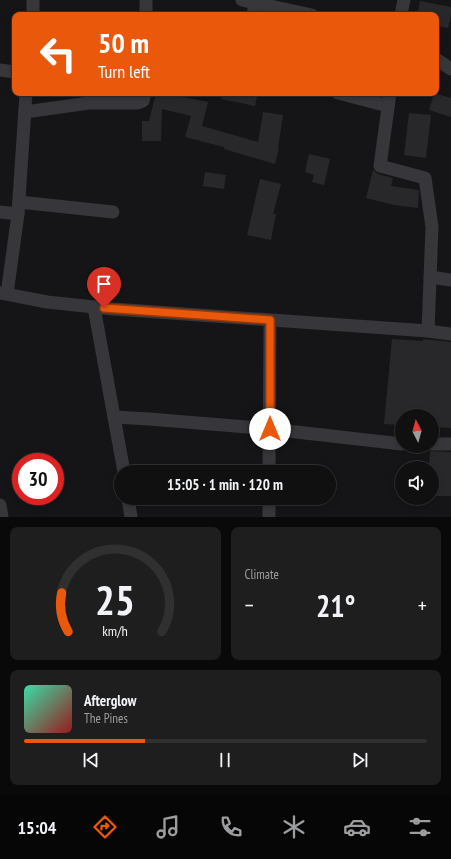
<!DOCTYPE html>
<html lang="en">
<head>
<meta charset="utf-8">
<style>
	body { margin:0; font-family:"PT Sans Narrow",sans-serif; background:#1e1e1f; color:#f1f3f6; height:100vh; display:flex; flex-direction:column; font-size:15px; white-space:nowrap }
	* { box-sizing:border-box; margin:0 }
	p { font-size:13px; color:#9c9d9f }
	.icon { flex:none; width:22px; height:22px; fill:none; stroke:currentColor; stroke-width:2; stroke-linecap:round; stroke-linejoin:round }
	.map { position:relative; height:517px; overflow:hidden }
	.panel { display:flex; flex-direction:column; gap:10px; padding:10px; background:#090909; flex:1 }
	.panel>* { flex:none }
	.top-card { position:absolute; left:12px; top:12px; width:427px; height:84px; border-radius:8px; box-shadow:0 2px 6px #0003,0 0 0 1px #303031; background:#ea580c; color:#fff; overflow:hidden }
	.needle { width:26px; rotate:354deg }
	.tools { position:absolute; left:395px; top:409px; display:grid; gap:8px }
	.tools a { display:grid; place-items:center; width:44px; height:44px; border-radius:50%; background:#101011; box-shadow:0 2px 6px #0003,0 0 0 1px #303031; font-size:20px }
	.speed { position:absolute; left:12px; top:453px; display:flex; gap:8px; font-size:20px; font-weight:700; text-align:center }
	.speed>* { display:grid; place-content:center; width:52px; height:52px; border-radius:50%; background:#101011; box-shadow:0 2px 6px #0003,0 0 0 1px #303031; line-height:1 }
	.speed .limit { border:6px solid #d22; background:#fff; color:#111 }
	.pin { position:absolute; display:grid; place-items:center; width:34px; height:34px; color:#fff; margin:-41px -17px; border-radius:50% 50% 50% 0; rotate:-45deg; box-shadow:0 0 4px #0007 }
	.pin .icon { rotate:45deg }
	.me { position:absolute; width:44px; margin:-22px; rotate:0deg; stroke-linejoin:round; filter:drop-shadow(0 0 3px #0008) }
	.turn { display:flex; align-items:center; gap:14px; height:84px; padding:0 20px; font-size:18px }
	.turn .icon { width:52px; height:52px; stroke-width:2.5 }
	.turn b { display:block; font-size:28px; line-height:34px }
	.big { font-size:30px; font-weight:800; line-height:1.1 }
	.panel .card { flex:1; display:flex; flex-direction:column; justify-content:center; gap:6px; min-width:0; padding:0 14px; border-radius:8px; background:#1e1e1f }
	.panel .dial { align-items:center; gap:0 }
	.dial svg { height:104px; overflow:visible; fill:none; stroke:#303031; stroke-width:7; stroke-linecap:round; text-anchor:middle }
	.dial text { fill:#f1f3f6; stroke:none }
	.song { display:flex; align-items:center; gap:12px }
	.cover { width:48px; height:48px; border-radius:6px; background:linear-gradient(135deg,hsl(160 70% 55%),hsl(0 70% 35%)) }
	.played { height:4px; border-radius:2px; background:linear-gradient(90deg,#ea580c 30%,#303031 30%) }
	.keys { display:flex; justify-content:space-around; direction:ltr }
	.heat { display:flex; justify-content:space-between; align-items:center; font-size:22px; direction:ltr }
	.panel .tiles { flex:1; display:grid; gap:10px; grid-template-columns:1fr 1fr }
	.card:last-child { grid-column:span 2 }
	.trip { position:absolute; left:114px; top:465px; width:222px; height:40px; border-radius:20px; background:#101011; box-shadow:0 2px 6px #0003,0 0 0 1px #303031; font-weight:800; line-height:40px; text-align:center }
	.dock { display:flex; height:64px; justify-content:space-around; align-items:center; background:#060607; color:#9c9d9f }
	.dock .icon { width:28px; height:28px }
	.dock .current { color:#ea580c }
	.dock b { font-size:18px; color:#f1f3f6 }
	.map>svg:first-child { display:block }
</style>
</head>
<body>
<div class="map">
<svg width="451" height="517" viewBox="0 0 451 517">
	<rect width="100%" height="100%" fill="#151517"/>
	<g fill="#28282b">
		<path d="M 420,1 L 451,7 L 451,15 L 448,28 L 436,26 L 436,15 L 417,15 Z"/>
		<path d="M 156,93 L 173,93 L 183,95 L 183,97 L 208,102 L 202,126 L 258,142 L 263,112 L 283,115 L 278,149 L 279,149 L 275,164 L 224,149 L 224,147 L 185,137 L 191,116 L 162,109 L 161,141 L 142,141 L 142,121 L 149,121 Z"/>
		<path d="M 221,93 L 258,93 L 255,106 L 221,99 Z"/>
		<path d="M 434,93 L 451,98 L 451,117 L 429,110 Z"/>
		<path d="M 409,113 L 431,115 L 426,158 L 404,155 Z"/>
		<path d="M 309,154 L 330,159 L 324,185 L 312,182 L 314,175 L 305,172 Z"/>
		<path d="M 373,170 L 378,174 L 393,178 L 391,186 L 419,190 L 418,208 L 394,205 L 366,198 Z"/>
		<path d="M 205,172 L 226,175 L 224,189 L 203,186 Z"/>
		<path d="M 260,179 L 281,184 L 273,214 L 276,214 L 271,240 L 247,235 Z"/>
		<path d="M 392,339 L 423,341 L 423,339 L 451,342 L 451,428 L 432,427 L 432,416 L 402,416 L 402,425 L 384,424 Z"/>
		<path d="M 430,451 L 451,452 L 451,496 L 432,496 L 432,468 L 429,468 Z"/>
	</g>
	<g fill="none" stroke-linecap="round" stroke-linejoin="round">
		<g stroke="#36363b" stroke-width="13">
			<path d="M 242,0 L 312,15"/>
			<path d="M 33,15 L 33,0"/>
			<path d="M 146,15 L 146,0"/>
			<path d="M 253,15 L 255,3"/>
			<path d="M 401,15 L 404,0"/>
			<path d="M 436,59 L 451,69"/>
			<path d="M 0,70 L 15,72"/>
			<path d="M 338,93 L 388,106"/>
			<path d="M 390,93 L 380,166 L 425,178 L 432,227 L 428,331"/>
			<path d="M 25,112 L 89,103 L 138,103 L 143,101 L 145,93"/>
			<path d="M 19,202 L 113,212"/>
			<path d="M 0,212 L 18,214"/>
			<path d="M 430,277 L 451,280"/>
			<path d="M 0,293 L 47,302 L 113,309 L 428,331 L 451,334"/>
			<path d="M 7,294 L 18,214 L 26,93"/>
			<path d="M 94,307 L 124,472"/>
			<path d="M 114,417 L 149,419 L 270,429 L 402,444"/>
			<path d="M 432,444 L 451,444"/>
			<path d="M 269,472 L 270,320"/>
			<path d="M 128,498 L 131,517"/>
			<path d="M 0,505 L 2,517"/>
			<path d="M 269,517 L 269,498"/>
		</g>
	</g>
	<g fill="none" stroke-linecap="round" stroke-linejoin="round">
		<defs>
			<path id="route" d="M 104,308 L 270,320 L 270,429"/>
		</defs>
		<use href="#route" stroke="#983908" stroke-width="10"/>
		<use href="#route" stroke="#ea580c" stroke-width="7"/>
	</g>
</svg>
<div class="tools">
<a><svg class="needle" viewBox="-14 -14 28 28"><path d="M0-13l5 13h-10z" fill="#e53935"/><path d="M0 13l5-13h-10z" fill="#9c9d9f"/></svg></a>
<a><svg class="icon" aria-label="sound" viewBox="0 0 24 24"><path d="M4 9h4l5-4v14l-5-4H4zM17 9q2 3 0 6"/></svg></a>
</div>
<div class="speed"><div class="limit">30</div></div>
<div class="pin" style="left:104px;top:308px;background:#d93025"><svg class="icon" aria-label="arrive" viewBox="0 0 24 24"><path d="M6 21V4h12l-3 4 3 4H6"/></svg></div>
<svg class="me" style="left:270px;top:429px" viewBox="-20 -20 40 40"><circle r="19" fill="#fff"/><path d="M0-13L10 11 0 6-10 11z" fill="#ea580c"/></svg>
<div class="trip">15:05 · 1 min · 120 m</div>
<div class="top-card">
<div class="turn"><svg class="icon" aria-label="left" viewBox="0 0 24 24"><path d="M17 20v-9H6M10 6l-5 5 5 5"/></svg><div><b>50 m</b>Turn left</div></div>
</div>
</div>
<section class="panel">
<div class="tiles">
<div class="card dial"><svg viewBox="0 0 100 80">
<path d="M14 69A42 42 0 1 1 86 69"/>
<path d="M14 69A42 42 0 0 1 9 39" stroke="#ea580c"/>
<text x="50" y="56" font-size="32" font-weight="700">25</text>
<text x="50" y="72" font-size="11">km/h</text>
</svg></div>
<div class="card"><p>Climate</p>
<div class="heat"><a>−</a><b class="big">21°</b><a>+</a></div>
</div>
<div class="card">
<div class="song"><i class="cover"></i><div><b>Afterglow</b><p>The Pines</p></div></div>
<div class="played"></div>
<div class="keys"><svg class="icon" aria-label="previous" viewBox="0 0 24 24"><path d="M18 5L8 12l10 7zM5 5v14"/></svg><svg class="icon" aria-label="pause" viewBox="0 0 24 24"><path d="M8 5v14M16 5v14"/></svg><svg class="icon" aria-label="next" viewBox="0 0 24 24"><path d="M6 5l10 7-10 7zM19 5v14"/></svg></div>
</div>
</div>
</section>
<nav class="dock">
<b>15:04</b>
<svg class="icon current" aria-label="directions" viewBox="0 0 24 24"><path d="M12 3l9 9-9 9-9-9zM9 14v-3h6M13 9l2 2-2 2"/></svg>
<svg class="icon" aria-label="music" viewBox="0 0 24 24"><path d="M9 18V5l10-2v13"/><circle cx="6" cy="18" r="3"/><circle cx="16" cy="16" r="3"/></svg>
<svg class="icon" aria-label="phone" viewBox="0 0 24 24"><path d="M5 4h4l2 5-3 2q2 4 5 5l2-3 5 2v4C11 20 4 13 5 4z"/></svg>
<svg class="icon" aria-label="climate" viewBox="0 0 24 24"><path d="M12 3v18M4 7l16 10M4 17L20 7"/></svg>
<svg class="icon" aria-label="car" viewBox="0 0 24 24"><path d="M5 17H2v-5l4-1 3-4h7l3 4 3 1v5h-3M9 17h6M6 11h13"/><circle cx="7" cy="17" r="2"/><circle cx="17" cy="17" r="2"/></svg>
<svg class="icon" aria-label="filters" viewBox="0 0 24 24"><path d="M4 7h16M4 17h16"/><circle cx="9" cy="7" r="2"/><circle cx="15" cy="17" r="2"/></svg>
</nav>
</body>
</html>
